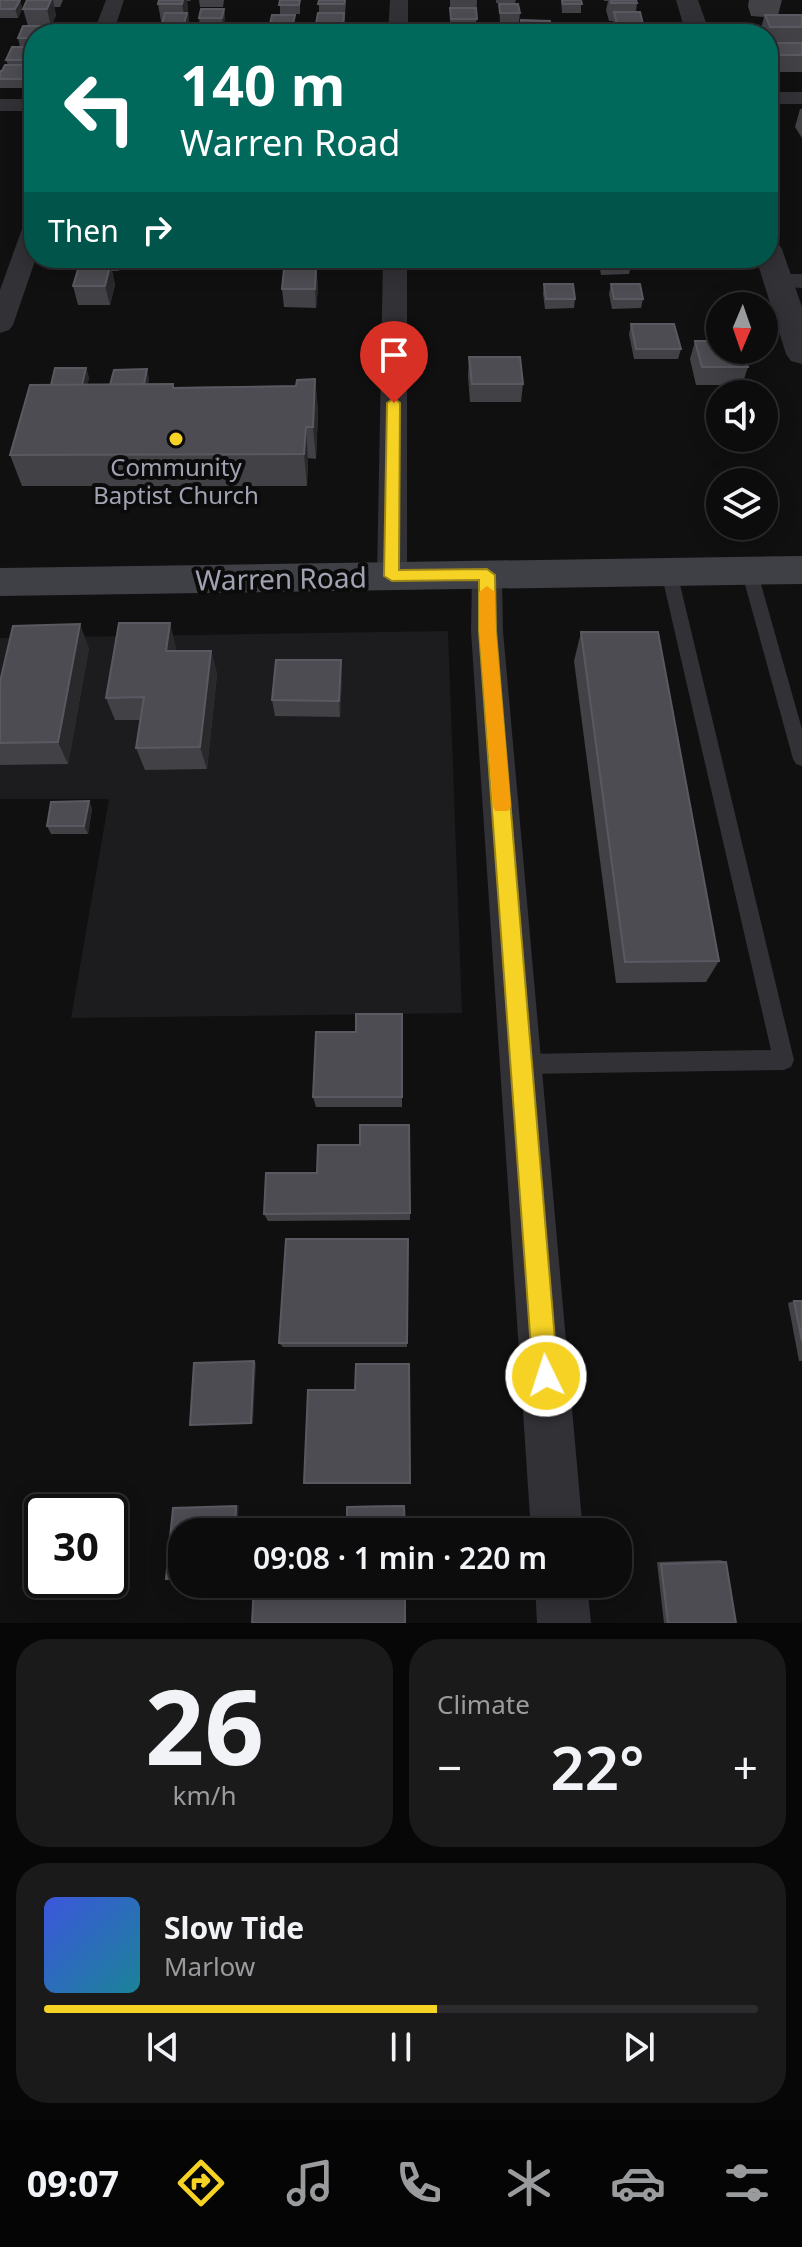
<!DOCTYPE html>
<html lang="en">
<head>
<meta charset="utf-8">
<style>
	body { margin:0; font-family:"Noto Sans",sans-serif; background:#1a1a1b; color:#f1f3f6; height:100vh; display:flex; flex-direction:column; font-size:30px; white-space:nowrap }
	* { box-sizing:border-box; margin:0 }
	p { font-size:26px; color:#9a9b9d }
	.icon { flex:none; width:44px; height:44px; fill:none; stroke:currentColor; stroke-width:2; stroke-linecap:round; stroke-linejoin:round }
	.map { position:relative; height:1623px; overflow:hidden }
	.sheet { display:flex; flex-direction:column; gap:16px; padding:16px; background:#070707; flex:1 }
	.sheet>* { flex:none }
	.guide { position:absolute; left:24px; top:24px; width:754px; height:244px; border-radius:32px; box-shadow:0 4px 20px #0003,0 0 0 2px #2c2c2e; background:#00695c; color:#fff; overflow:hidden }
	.needle { width:52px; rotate:182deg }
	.fabs { position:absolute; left:706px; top:292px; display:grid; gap:16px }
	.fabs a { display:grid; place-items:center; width:72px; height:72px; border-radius:50%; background:#0c0c0d; box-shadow:0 4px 20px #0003,0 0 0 2px #2c2c2e; font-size:40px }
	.speed { position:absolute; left:24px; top:1494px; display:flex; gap:16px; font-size:40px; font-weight:700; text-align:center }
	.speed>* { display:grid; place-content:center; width:104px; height:104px; border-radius:50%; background:#0c0c0d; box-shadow:0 4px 20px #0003,0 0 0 2px #2c2c2e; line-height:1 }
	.speed .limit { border:4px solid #111; border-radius:12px; background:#fff; color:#111 }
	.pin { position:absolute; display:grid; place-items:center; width:68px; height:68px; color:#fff; margin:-82px -34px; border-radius:50% 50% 50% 0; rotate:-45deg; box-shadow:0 0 8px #0007 }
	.pin .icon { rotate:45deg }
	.me { position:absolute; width:88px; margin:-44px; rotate:356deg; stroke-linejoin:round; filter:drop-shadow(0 0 6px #0008) }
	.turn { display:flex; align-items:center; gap:28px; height:168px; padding:0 24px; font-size:36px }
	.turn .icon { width:104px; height:104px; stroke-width:2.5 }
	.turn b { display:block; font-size:56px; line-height:68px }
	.then { display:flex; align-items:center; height:76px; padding:0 24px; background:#0003; gap:16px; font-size:30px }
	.big { font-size:60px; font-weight:600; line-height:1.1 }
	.sheet .widget { flex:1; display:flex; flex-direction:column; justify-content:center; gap:12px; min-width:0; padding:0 28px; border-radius:32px; background:#1a1a1b }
	.sheet .dial { align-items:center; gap:0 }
	.dial b { font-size:104px; line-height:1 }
	.song { display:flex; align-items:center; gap:24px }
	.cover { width:96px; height:96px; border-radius:12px; background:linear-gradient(135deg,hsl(230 70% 55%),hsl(190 70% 35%)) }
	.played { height:8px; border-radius:4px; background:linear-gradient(90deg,#f5d224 55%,#2c2c2e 55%) }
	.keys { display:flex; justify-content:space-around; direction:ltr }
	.heat { display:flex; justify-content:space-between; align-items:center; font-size:44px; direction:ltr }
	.sheet .tiles { flex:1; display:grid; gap:16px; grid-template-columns:1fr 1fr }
	.widget:last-child { grid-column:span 2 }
	.trip { position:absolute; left:168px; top:1518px; width:464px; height:80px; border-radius:32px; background:#0c0c0d; box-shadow:0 4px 20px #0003,0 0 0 2px #2c2c2e; font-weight:600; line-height:80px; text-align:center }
	.dock { display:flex; height:128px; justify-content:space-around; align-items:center; background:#050505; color:#9a9b9d }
	.dock .icon { width:56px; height:56px }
	.dock .current { color:#f5d224 }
	.dock b { font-size:36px; color:#f1f3f6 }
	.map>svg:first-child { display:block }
</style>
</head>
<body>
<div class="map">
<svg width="802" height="1623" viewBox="0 0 802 1623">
	<rect width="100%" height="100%" fill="#101011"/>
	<path fill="#1c1c1e" d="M 448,631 L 462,1013 L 71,1018 L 109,799 L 0,799 L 0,638 Z"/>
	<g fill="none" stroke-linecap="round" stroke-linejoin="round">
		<g fill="#313136" fill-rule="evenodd">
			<path d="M 749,564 L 757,570 L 802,729 L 802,766 L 796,764 L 793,759 L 741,570 Z"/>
			<path d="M 669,566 L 677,572 L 794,1060 L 791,1067 L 784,1070 L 523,1074 L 516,1071 L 513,1064 L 516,1057 L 523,1054 L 771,1050 L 661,572 Z"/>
		</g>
		<g fill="#313136" fill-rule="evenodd">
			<path d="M 106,0 L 124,0 L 113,34 L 93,34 Z"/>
			<path d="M 390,0 L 408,0 L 408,34 L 388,34 Z"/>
			<rect x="768" y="92" width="34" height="12"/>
			<rect x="0" y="99" width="34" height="12"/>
			<path d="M 34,222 L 36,258 L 13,325 L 9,330 L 0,333 L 0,290 L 22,229 L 26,224 Z"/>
			<path d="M 383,258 L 407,258 L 407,576 L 403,584 L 392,587 L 381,584 L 377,576 Z"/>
			<path d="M 778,274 L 802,274 L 802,288 L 769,286 L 766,281 L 769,276 Z"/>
			<path d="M 487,564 L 498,567 L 502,575 L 503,631 L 583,1532 L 531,1532 L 471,631 L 472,575 L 476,567 Z"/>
			<path d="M 535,1584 L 587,1584 L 591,1623 L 537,1623 Z"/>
		</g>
		<g fill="#313136" fill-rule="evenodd">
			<path d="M 676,0 L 698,0 L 710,34 L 686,34 Z"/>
			<path d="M 768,240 L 778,243 L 782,249 L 802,307 L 802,364 L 791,361 L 786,354 L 756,258 L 768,258 Z"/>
		</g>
		<path fill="#3f3f46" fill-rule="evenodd" d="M 802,556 L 802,584 L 0,596 L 0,568 Z"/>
	</g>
	<g fill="#414146">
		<path d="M 0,0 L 20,0 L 22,9 L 18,18 L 0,18 Z"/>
		<path d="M 27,0 L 63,0 L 60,7 L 54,7 L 56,15 L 51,27 L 50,27 L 52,34 L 34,34 L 34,79 L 30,88 L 0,88 L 0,71 L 2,71 L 8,65 L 6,60 L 20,47 L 18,38 L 28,26 L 23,9 Z"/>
		<path d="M 159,0 L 191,0 L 190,1 L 187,1 L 190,31 L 161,21 L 158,4 Z"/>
		<path d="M 199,0 L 224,0 L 223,7 L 200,7 Z"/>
		<rect x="280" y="0" width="20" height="14"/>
		<path d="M 319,0 L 346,0 L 344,34 L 315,34 L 317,33 L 316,24 L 319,13 Z"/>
		<path d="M 450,0 L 477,0 L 476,29 L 481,34 L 450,34 Z"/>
		<path d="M 496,0 L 516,0 L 515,3 L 496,3 Z"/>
		<path d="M 561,0 L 581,0 L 581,13 L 562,13 Z"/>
		<path d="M 604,0 L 636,0 L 637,3 L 636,12 L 643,24 L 642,32 L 646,34 L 612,34 L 611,29 L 613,21 L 609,21 L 606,10 L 608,1 L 604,1 Z"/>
		<path d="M 749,0 L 782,0 L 778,15 L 802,15 L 802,72 L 774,72 L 770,61 L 774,44 L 768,44 L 768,34 L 761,34 L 760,32 L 764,17 L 751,16 L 748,6 Z"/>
		<path d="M 499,4 L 520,13 L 519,22 L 500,22 Z"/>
		<path d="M 224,9 L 225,18 L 223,27 L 200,27 L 199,18 Z"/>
		<path d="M 270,24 L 295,24 L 294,33 L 271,33 Z"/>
		<path d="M 800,109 L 802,109 L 802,138 L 795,127 Z"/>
		<path d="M 85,258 L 123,258 L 119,271 L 112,271 L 115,285 L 110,305 L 78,305 L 73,286 L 88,266 Z"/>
		<path d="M 288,258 L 320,258 L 319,266 L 289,266 Z"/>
		<path d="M 598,258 L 630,258 L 631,265 L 629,274 L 601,275 Z"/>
		<path d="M 316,269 L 318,287 L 316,308 L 284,307 L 282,289 Z"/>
		<path d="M 544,284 L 575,299 L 574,308 L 545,309 L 543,293 Z"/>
		<path d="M 611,284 L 643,299 L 641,308 L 612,309 L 609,294 Z"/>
		<path d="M 631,324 L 681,349 L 678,359 L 634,359 L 629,334 Z"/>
		<path d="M 695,341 L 748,367 L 742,385 L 696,385 L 690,359 Z"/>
		<path d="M 469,357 L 523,384 L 521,402 L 470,402 L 468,376 Z"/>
		<path d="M 86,368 L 89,378 L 87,385 L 110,385 L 149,379 L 148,384 L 173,384 L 174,387 L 296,386 L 315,379 L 318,411 L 316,459 L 308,458 L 307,486 L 22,486 L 10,455 L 51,385 Z"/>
		<path d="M 581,632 L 719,961 L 706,982 L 616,983 L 574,661 Z"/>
		<path d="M 176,647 L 176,651 L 211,651 L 217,674 L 207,769 L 145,770 L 136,748 L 141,720 L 115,720 L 106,698 Z"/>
		<path d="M 89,648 L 68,764 L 0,765 L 0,682 Z"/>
		<path d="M 341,660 L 342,677 L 340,717 L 275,716 L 272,700 Z"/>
		<path d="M 89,801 L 92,809 L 88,834 L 51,834 L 47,826 Z"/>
		<path d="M 402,1014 L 402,1107 L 316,1107 L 313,1097 L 356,1032 Z"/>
		<path d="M 409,1125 L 410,1220 L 268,1221 L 264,1214 L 360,1145 Z"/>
		<path d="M 408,1239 L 407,1347 L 283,1347 L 279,1343 Z"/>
		<path d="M 794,1301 L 802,1301 L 802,1361 L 799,1361 L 788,1303 Z"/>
		<path d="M 404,1505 L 405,1532 L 347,1507 L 349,1506 Z"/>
		<path d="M 720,1560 L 726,1562 L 736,1623 L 664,1623 L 657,1562 Z"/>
	</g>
	<g fill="#29292c">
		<path d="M 20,0 L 22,9 L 18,18 L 15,9 Z"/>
		<path d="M 51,0 L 53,0 L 56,15 L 51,27 L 47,9 Z"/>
		<path d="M 183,0 L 187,0 L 190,31 L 189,34 L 181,34 L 185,21 L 182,4 Z"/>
		<path d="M 224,9 L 225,18 L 223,27 L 222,18 Z"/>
		<path d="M 33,65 L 34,79 L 30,88 L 28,79 Z"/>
		<path d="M 116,258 L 123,258 L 119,271 Z"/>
		<path d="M 110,266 L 115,285 L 110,305 L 105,286 Z"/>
		<path d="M 316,269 L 318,287 L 316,308 L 315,289 Z"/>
		<path d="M 86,368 L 89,378 L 83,402 L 80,392 Z"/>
		<path d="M 147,369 L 149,379 L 146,396 L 144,386 Z"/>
		<path d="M 315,379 L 318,411 L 316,459 L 313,427 Z"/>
		<path d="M 306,427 L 308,458 L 307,486 L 304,454 Z"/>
		<path d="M 170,623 L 176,647 L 172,674 L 166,651 Z"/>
		<path d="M 80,624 L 89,648 L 68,764 L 58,742 Z"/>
		<path d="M 211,651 L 217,674 L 207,769 L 200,747 Z"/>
		<path d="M 341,660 L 342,677 L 340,717 L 339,701 Z"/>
		<path d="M 89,801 L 92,809 L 88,834 L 84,826 Z"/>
		<path d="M 254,1361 L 256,1363 L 253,1424 L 251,1423 Z"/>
		<path d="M 239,1505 L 237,1532 L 235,1532 L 236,1506 Z"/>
	</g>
	<g fill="#4c4c52" stroke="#595a61" stroke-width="2">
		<path d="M 0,0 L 20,0 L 15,9 L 0,9 Z"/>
		<path d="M 27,0 L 51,0 L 47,9 L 23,9 Z"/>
		<path d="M 159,0 L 183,0 L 182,4 L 158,4 Z"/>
		<path d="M 280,0 L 300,0 L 299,5 L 279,5 Z"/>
		<path d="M 319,0 L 345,0 L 344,4 L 318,4 Z"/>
		<path d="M 562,0 L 581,0 L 582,4 L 563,4 Z"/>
		<path d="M 611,0 L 636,0 L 637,3 L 611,3 Z"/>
		<path d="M 499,4 L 518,4 L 520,13 L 500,13 Z"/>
		<path d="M 450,8 L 476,8 L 477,19 L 451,19 Z"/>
		<path d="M 201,9 L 224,9 L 222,18 L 199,18 Z"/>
		<path d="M 614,12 L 640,12 L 643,24 L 617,24 Z"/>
		<path d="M 165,13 L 187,13 L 181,34 L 159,34 Z"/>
		<path d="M 318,13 L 344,13 L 343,24 L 316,24 Z"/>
		<path d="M 272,15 L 295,15 L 293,24 L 270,24 Z"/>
		<path d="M 765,15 L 802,15 L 802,27 L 770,27 Z"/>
		<path d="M 521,20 L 550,21 L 552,34 L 523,34 Z"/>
		<path d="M 23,26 L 50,26 L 47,34 L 34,34 L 34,38 L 18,38 Z"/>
		<path d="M 454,29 L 480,29 L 481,34 L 454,34 Z"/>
		<path d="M 619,32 L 646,32 L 646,34 L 620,34 Z"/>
		<path d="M 775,43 L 802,43 L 802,55 L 779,55 Z"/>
		<path d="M 12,47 L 34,47 L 34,60 L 6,60 Z"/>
		<path d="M 5,65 L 33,65 L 28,79 L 0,79 L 0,71 L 2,71 Z"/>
		<path d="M 601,258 L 630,258 L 631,265 L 603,265 Z"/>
		<path d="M 79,266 L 110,266 L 105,286 L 73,286 Z"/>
		<path d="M 284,269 L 316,269 L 315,289 L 282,289 Z"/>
		<path d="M 544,284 L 573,284 L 575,299 L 546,299 Z"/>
		<path d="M 611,284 L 640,284 L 643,299 L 614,299 Z"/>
		<path d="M 631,324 L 674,324 L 681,349 L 636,349 Z"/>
		<path d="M 695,341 L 720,341 L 720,350 L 742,350 L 748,367 L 702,367 Z"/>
		<path d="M 469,357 L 520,357 L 523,384 L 472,384 Z"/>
		<path d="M 55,368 L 86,368 L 82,385 L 51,385 Z"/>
		<path d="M 147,369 L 144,384 L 110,385 L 114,370 Z"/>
		<path d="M 315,379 L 313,427 L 306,427 L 304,454 L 10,455 L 30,385 L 173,384 L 173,388 L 296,386 L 297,380 Z"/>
		<path d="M 119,623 L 170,623 L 166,651 L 211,651 L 200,747 L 136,748 L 144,697 L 106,698 Z"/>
		<path d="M 80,624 L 58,742 L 0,743 L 0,682 L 13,626 Z"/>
		<path d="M 581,632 L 658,632 L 719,961 L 625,962 Z"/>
		<path d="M 276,660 L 341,660 L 339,701 L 272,700 Z"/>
		<path d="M 89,801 L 84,826 L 47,826 L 51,802 Z"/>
		<path d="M 356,1014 L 402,1014 L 402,1097 L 313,1097 L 316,1032 L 356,1032 Z"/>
		<path d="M 360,1125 L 409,1125 L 410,1213 L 264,1214 L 266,1173 L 317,1173 L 318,1145 L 360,1145 Z"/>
		<path d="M 286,1239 L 408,1239 L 407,1343 L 279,1343 Z"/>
		<path d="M 794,1301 L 802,1301 L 802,1341 Z"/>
		<path d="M 254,1361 L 251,1423 L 190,1425 L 194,1363 Z"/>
		<path d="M 356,1364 L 409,1364 L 410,1483 L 304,1483 L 308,1390 L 355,1390 Z"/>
		<path d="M 236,1506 L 235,1532 L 182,1532 L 182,1578 L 166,1579 L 173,1508 Z"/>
		<path d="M 404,1506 L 405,1532 L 347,1532 L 347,1507 Z"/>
		<path d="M 726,1562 L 736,1623 L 668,1623 L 661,1564 Z"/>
		<path d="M 254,1584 L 405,1584 L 405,1623 L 252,1623 Z"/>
	</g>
	<path fill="#f5d224" stroke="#9f8817" stroke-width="2" d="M 394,398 L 400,403 L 399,570 L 487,569 L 495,575 L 496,631 L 558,1376 L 554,1384 L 546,1388 L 537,1384 L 533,1376 L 479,631 L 479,580 L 392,581 L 384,576 L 387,403 Z"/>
	<path fill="#f59e0b" d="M 487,586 L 495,592 L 496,631 L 511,806 L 508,811 L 495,811 L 493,806 L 479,631 L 479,592 Z"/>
	<circle fill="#f5d224" stroke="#0b0b0c" stroke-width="3" cx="176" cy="439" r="8"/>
	<g text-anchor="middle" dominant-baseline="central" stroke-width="8" stroke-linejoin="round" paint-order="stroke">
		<g font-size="24" fill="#a1a3b2" stroke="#0b0b0c">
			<text x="176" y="466">Community<tspan x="176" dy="28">Baptist Church</tspan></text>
		</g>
		<g font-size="28" fill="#a1a3b2" stroke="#0b0b0c">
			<text transform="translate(281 578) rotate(-1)">Warren Road</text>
		</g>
	</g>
</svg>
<div class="fabs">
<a><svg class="needle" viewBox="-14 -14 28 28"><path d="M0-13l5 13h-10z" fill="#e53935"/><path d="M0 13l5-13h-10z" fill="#9a9b9d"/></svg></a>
<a><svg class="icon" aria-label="sound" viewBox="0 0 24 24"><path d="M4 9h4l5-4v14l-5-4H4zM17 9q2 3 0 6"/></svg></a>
<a><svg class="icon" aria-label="layers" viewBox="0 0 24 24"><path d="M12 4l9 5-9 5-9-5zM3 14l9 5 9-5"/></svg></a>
</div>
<div class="speed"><div class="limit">30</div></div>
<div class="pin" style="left:394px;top:403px;background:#d93025"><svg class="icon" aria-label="arrive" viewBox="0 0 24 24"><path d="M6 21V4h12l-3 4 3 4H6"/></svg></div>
<svg class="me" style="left:546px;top:1376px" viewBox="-20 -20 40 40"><circle r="17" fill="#f5d224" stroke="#fff" stroke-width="3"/><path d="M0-11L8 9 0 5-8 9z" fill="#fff"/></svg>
<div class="trip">09:08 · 1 min · 220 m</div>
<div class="guide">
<div class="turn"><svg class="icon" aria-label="left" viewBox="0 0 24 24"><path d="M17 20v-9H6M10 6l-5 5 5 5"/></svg><div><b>140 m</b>Warren Road</div></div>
<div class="then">Then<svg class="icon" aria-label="right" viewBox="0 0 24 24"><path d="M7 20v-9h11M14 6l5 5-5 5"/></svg></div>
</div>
</div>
<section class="sheet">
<div class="tiles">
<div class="widget dial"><b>26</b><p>km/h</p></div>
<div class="widget"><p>Climate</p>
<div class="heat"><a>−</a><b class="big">22°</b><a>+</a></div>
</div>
<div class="widget">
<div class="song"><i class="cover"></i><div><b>Slow Tide</b><p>Marlow</p></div></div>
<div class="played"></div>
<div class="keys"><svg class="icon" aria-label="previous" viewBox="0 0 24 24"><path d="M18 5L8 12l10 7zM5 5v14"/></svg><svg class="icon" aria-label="pause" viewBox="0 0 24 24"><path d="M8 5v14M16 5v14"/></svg><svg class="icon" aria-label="next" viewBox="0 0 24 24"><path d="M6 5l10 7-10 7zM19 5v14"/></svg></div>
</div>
</div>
</section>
<nav class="dock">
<b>09:07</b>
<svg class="icon current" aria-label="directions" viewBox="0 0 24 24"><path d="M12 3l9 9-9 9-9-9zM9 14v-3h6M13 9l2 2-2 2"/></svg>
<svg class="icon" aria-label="music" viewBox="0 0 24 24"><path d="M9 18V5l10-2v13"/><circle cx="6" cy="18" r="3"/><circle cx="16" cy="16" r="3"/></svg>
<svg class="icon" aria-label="phone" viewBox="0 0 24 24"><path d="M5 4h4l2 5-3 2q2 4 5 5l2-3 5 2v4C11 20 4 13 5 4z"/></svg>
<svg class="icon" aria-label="climate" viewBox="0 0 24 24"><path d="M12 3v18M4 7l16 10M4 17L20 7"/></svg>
<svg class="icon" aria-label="car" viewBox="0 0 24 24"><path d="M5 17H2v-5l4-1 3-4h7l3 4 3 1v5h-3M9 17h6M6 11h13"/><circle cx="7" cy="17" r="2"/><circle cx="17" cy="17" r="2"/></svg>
<svg class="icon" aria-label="filters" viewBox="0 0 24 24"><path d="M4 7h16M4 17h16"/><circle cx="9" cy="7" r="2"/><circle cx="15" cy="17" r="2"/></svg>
</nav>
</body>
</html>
